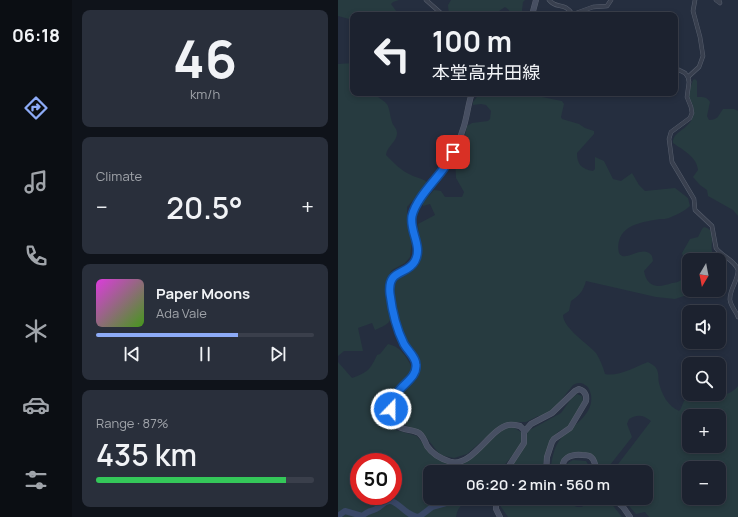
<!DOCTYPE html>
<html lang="en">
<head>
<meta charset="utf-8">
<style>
	body { margin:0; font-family:Manrope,"Noto Sans JP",sans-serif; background:#292f3b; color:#f1f3f6; height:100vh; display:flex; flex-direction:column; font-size:15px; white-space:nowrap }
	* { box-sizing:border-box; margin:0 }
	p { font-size:13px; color:#a0a4aa }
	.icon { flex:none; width:22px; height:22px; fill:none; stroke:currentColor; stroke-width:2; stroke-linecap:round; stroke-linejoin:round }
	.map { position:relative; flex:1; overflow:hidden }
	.details { display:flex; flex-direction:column; gap:10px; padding:10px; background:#0f131a; width:266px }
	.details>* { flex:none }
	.top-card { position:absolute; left:12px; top:12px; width:328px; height:84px; border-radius:8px; box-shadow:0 2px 6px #0003,0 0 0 1px #3a3f4b; background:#1c222f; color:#f1f3f6; overflow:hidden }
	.needle { width:26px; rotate:190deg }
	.buttons { position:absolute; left:344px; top:253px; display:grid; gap:8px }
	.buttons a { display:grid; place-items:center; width:44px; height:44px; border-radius:8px; background:#1c222f; box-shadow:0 2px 6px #0003,0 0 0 1px #3a3f4b; font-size:20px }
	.speed { position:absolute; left:12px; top:453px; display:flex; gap:8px; font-size:20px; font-weight:700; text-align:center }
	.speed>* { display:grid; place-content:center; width:52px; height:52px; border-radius:50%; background:#1c222f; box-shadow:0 2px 6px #0003,0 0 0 1px #3a3f4b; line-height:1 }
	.speed .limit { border:6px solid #d22; background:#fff; color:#111 }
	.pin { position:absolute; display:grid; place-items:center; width:34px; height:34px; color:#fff; margin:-17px; border-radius:8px; box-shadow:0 2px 6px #0006 }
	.me { position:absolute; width:44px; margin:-22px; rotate:22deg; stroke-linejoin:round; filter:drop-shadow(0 0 3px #0008) }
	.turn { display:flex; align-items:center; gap:14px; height:84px; padding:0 16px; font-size:18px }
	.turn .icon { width:52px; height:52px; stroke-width:2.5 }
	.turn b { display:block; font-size:28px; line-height:34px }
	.big { font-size:30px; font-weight:600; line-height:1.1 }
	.details .widget { flex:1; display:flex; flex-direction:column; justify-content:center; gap:6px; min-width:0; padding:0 14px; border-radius:8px; background:#292f3b }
	.details .dial { align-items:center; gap:0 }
	.dial b { font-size:52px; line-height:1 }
	.song { display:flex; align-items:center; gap:12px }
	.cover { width:48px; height:48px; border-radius:6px; background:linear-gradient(135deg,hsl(300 70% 55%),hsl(100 70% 35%)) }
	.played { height:4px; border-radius:2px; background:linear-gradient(90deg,#8dabf7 65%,#3a3f4b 65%) }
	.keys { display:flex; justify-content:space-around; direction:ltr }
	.heat { display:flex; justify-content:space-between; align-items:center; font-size:22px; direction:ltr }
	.charge { height:6px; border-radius:3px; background:linear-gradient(90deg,#34c759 87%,#3a3f4b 0) }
	.trip { position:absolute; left:85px; top:465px; width:230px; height:40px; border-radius:8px; background:#1c222f; box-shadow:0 2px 6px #0003,0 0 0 1px #3a3f4b; font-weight:600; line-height:40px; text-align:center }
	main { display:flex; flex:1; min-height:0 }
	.menu { display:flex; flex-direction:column; width:72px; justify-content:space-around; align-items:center; background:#0b0e13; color:#a0a4aa }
	.menu .icon { width:28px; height:28px }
	.menu .current { color:#8dabf7 }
	.menu b { font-size:18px; color:#f1f3f6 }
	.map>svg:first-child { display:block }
</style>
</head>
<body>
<main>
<nav class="menu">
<b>06:18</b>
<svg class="icon current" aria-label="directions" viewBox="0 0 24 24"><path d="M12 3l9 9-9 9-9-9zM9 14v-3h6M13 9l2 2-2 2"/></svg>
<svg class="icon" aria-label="music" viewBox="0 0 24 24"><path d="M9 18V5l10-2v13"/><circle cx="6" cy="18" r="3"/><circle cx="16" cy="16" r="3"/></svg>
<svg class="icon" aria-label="phone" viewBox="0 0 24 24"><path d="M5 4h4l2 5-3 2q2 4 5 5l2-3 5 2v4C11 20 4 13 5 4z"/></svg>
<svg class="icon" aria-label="climate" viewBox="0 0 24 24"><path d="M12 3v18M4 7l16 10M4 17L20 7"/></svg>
<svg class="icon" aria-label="car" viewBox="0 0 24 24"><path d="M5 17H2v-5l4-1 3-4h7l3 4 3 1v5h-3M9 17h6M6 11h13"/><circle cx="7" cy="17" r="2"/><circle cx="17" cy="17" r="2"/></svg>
<svg class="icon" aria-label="filters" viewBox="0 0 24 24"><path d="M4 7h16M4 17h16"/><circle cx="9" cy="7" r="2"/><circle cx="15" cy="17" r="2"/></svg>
</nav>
<section class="details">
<div class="widget dial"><b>46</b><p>km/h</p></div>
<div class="widget"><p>Climate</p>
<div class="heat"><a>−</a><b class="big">20.5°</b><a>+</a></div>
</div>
<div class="widget">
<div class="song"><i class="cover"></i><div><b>Paper Moons</b><p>Ada Vale</p></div></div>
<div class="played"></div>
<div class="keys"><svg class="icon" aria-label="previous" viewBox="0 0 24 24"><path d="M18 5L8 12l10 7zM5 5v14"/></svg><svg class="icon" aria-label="pause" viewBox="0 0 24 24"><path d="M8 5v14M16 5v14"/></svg><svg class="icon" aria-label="next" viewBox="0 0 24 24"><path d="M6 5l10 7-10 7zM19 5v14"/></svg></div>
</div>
<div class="widget"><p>Range · 87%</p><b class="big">435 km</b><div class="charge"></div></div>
</section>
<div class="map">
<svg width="400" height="517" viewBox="0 0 400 517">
	<rect width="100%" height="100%" fill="#252e3f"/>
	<g fill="#273b40" fill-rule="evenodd">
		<path d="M 0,0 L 61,0 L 55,2 L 53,4 L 61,15 L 15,15 L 15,20 L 0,16 Z"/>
		<path d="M 113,0 L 187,0 L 185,2 L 184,10 L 186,15 L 172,15 L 171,10 L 167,7 L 155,15 L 111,15 L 110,5 Z"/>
		<path d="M 15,63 L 15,93 L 37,93 C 40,99 47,100 50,106 C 52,111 52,117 54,122 C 55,126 59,128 59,133 C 59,142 49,146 48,155 C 56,163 62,170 73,175 C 78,178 85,178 90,183 L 69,207 L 69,225 L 74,241 L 72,257 L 67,263 L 54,270 L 48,280 L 53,318 C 51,325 43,327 37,330 L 34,323 L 20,328 L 25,351 L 6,351 L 0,356 L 0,64 Z"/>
		<path d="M 357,79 L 359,81 L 359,97 C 365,97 368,96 372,102 L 369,116 L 371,120 C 380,120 380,116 385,109 L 396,109 L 400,111 L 400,216 L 395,210 L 370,196 L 369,190 L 362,185 L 355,177 L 360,170 C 359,157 345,150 335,143 C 334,129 360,129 355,106 C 354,102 351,99 350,95 L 355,80 Z"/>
		<path d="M 142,93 L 195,93 L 199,96 L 224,101 L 226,104 L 223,117 L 224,119 L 241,124 L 247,128 L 256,131 L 256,134 L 239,153 C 239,165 244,169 255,171 L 257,169 L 257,157 L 266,161 L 275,179 L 283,181 L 294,173 L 301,185 L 307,191 L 337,188 L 350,198 L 352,206 C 347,211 338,215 331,218 C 329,219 324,219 322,219 C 307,222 286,223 281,241 C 280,244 280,250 281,253 C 287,264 305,243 314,256 L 315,261 L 306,271 C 309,288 320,288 334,283 C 337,283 341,282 343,280 C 349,274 346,260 344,253 L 352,239 L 360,237 L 364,229 L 366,227 C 379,230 372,242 374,251 C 374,254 376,257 378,260 L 351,260 L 351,290 L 376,290 L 374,297 L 352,294 L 337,299 L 318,297 L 248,281 C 245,291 242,295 233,301 L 231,311 L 225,315 C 225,328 250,344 258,353 C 262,359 265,367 267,374 C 280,377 297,367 310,362 C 313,364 318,366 319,370 C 321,374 320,379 321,383 C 324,395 330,406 341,411 C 345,407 344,401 349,398 C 359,391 388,403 400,386 L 400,517 L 311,517 L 307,512 L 298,514 L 284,498 L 308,498 L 308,472 L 274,472 L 313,421 C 305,415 300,414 291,419 L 289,424 L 294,437 L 272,465 L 264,468 L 254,457 L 241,452 L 233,453 L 225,461 L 225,472 L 212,472 C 214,460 215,447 224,437 C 235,425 256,415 253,395 C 252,391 251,387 247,385 C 243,382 239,383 235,385 L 213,413 L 206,416 L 200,416 L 188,422 L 173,422 L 161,426 L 129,454 L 116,458 L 102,455 L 85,433 L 69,426 L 65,422 L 60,416 L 58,408 L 58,400 L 77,377 L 82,368 L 82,362 L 65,334 L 59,314 L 56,289 L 57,282 L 62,276 L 81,264 L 82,258 L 80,224 L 97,215 L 92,204 L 85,206 L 84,203 L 96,190 L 103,191 L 107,197 L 124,197 L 126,192 L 118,178 L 117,157 L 127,136 L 129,126 L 134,123 L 150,121 L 152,119 L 153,111 L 148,105 L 143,104 L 135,105 L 135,102 ZM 351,416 L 381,416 L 381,446 L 351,446 ZM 351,468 L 381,468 L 381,498 L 351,498 Z"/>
		<path d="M 50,344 C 62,346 69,357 74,368 C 73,378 55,387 51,399 C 49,406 51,417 51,425 L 58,430 L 79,436 L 96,457 L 116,464 L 128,462 L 167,428 L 175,427 L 183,432 C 185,447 182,447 173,457 C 169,462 165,467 161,472 L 92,472 L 92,498 L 133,498 C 125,505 120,505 118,517 L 0,517 L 0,362 L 14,378 C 30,372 32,370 39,355 L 42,354 ZM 21,462 L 55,462 L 55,496 L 21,496 Z"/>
		<path d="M 239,394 L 244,396 L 245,401 C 242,408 238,417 233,424 C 230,428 224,429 220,432 C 209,443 206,457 204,472 L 170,472 L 185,448 L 190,431 L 223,413 L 233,399 Z"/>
		<path d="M 235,460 L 248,461 L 251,466 L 252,472 L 230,472 L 228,467 L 230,463 Z"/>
		<path d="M 162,498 L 226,498 L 234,505 L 239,507 L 244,507 L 252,498 L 269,498 L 284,517 L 170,517 L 161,504 Z"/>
	</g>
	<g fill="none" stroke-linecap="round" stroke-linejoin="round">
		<g stroke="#394766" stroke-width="6">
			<path d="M 148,472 L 150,469"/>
			<path d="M 123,498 L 127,501 L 135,498"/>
			<path d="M 0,516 L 7,511 L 24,516 C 30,511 31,512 38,509 C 43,507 45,502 51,501 C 60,500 67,516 81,517 L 94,507 L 108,503 L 116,498"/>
		</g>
		<defs>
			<g id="street">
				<path d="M 88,0 L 105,15"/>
				<path d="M 211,0 C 219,10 226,1 235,15"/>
				<path d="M 378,0 L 382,3 L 381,0"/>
				<path d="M 233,15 L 255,7 L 269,6 L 273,0"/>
				<path d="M 337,68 L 347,73 L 350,77 L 351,82 L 349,97 L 353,107 L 354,113 L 352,118 L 333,132 L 331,139 L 334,162 L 356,199 L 357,210 L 374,226 L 378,248 C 383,256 397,260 400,270 C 400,281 391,290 392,300 C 393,307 398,311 400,317"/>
				<path d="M 350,77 L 361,67 L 365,56 L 362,37 L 355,11 L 357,0"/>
			</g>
			<g id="secondary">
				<path d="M 194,15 L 198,0"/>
				<path d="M 135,93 L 133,96 C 130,106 129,116 126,126 C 122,140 115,154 107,167 C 99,179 82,195 77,208 C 70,228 84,243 78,259 C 72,273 52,270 52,289 C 52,304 59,330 66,344 C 70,351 78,356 78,365 C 79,377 66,383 60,391 C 54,400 49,417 58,425 C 65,431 74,429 81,433 C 85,436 87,441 89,446 C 95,455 103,459 113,462 C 134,467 152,429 170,425 C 174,424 178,425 182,426 L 186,430 L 186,443 L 167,472"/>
				<path d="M 186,432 L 193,424 L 214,413 L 237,391 L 241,389 C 247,391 249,395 248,401 L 232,428 L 216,439 L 214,442 L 209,457 L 208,472"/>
				<path d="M 226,472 C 221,458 233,454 244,455 C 247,455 251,455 253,457 C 257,460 258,468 259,472"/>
				<path d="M 158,498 L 158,509 L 162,517"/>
				<path d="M 237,498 L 242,501 L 248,498"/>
				<path d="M 275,498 L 285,507 L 292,517"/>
			</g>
		</defs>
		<use href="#street" stroke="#575e6d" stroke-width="4.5"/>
		<use href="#secondary" stroke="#575e6d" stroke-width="6"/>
		<use href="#street" stroke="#39404f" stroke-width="3.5"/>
		<use href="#secondary" stroke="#474f62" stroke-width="5"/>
	</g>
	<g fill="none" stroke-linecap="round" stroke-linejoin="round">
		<defs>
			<path id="route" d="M 53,409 C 55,403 56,397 60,392 C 66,383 79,377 78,365 C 78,357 70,351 66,344 C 59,330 54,310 52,294 C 49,268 69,276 77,261 C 85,246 71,231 74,216 C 78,199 96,182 106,168 C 109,163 112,157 115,152"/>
		</defs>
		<use href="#route" stroke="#114b97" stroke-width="10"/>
		<use href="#route" stroke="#1a73e8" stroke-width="7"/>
	</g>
</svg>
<div class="buttons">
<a><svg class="needle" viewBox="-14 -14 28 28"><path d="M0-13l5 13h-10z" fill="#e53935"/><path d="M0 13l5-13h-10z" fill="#a0a4aa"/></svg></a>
<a><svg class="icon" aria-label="sound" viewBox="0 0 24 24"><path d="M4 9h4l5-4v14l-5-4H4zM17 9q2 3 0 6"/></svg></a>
<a><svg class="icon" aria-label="search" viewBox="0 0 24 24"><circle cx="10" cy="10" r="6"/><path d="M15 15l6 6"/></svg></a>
<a>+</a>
<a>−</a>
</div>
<div class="speed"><div class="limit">50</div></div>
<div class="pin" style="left:115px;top:152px;background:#d93025"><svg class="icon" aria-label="arrive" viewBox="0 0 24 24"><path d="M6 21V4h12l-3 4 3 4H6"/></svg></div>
<svg class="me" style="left:53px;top:409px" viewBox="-20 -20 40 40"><circle r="17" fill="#1a73e8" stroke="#fff" stroke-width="3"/><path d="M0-11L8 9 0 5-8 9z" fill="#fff"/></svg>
<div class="trip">06:20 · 2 min · 560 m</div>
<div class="top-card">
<div class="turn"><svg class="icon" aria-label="left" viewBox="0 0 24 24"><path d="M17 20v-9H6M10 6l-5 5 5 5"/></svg><div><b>100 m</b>本堂高井田線</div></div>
</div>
</div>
</main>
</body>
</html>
